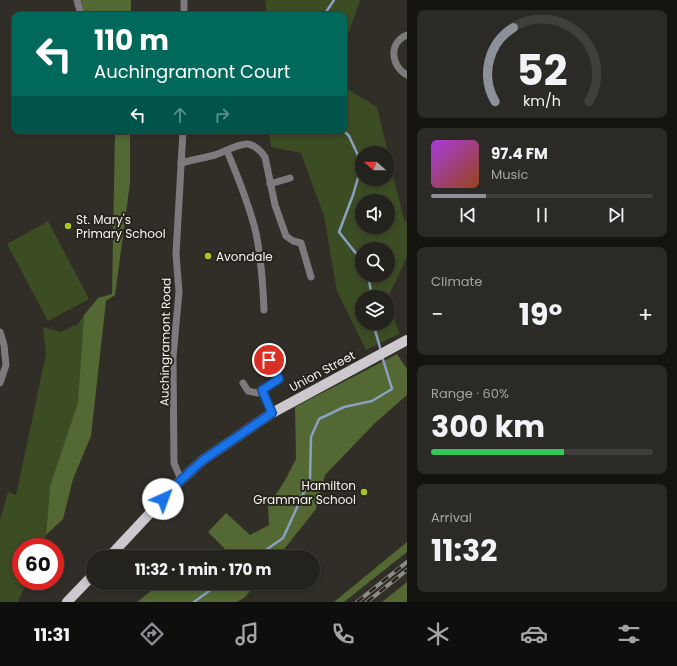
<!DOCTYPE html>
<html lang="en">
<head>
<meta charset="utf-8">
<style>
	body { margin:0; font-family:Poppins,sans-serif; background:#2c2a26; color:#f1f3f6; height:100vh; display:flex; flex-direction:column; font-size:15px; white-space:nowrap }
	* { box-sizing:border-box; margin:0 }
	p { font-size:13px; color:#a3a4a4 }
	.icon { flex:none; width:22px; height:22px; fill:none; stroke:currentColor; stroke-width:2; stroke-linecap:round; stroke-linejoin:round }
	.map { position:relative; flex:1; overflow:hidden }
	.drawer { display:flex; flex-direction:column; gap:10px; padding:10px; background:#141310; width:270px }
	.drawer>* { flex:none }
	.top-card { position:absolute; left:12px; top:12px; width:335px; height:122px; border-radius:8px; box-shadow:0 2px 6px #0003,0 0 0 1px #413f3b; background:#00695c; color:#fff; overflow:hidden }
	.needle { width:26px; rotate:291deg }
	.controls { position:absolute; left:355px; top:146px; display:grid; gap:8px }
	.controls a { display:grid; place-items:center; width:40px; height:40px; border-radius:50%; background:#24221d; box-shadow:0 2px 6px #0003,0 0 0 1px #413f3b; font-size:20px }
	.speed { position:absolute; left:12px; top:538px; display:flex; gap:8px; font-size:20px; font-weight:700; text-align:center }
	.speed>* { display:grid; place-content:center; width:52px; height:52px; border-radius:50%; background:#24221d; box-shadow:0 2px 6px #0003,0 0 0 1px #413f3b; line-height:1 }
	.speed .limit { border:6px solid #d22; background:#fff; color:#111 }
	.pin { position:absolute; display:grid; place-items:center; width:34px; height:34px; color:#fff; margin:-17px; border:2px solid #fff; border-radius:50%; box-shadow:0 1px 4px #0007 }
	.me { position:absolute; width:44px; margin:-22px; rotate:43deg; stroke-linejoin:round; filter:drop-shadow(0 0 3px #0008) }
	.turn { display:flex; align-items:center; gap:14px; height:84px; padding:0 16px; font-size:18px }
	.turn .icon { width:52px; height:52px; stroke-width:2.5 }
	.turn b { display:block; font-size:28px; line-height:34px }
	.lanes { display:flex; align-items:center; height:38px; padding:0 16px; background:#0003; justify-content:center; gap:20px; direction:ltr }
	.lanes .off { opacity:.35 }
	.big { font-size:30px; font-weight:700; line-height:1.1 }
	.drawer .tile { flex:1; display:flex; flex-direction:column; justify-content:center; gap:6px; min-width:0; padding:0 14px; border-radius:8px; background:#2c2a26 }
	.drawer .dial { align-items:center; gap:0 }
	.dial svg { height:104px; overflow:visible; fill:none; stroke:#413f3b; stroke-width:7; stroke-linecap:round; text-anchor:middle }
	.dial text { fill:#f1f3f6; stroke:none }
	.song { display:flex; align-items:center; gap:12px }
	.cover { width:48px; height:48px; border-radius:6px; background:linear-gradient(135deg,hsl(280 70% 55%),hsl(20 70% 35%)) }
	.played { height:4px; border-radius:2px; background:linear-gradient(90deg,#8c9099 25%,#413f3b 25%) }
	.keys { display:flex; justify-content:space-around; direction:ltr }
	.heat { display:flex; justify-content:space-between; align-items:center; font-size:22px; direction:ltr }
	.charge { height:6px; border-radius:3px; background:linear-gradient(90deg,#34c759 60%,#413f3b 0) }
	.trip { position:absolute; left:86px; top:550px; width:234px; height:40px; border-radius:20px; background:#24221d; box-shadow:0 2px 6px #0003,0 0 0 1px #413f3b; font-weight:700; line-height:40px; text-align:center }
	.menu { display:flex; height:64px; justify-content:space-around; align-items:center; background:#0e0e0c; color:#a3a4a4 }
	.menu .icon { width:28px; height:28px }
	.menu .selected { color:#8c9099 }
	.menu b { font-size:18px; color:#f1f3f6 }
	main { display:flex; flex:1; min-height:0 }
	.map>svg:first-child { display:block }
</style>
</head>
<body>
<main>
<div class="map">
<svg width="407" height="602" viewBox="0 0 407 602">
	<rect width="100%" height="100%" fill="#302e27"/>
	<g fill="#3c4c23" fill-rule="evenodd">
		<path d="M 265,0 L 360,0 L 344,46 L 344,15 L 267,15 Z"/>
		<path d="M 344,82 L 344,87 L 377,107 L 388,153 L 362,153 L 362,179 L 388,179 L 388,155 L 404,220 L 407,222 L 407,257 L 388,297 L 399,334 L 366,350 L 337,291 L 324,216 L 301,153 L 271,147 L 269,131 L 344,131 ZM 362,201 L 388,201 L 388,227 L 362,227 ZM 362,249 L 388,249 L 388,275 L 362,275 ZM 362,297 L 388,297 L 388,323 L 362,323 Z"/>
		<path d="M 48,221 L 89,299 L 48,321 L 7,244 Z"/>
		<path d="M 84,315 L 79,403 L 50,485 L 46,535 L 41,547 L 21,547 L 21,581 L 27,581 L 18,602 L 0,602 L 0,521 L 8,492 L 16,495 L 46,354 L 43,327 L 60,332 L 78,324 Z"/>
	</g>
	<g fill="#536833">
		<path d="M 81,0 L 131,0 L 131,15 L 84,15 Z"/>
		<path d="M 115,131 L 130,131 L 130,183 L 115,295 L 106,301 L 91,436 L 73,479 L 63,519 L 46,535 L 50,486 L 78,403 L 84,315 L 98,298 L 112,294 Z"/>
		<path d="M 397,354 L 407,369 L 407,395 L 375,423 L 325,475 L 316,509 L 278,557 L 221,557 L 227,551 L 208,532 L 226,513 L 250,535 L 269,525 L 268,506 L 284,482 L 296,459 L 295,407 Z"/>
		<path d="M 407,542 L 407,552 L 344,602 L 334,602 Z"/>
		<path d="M 407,582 L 407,602 L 382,602 Z"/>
		<path d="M 161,583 L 257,583 L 244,598 L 237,602 L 137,602 Z"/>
	</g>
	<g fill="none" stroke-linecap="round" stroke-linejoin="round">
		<g stroke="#8aa0c0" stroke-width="2.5">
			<path d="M 324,15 L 334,0"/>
			<path d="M 344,131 L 349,136 L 362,164 L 353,195 L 339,232 L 362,261"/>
			<path d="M 368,275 L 372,297"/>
			<path d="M 373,323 L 381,351"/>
			<path d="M 256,557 L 283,538 L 310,479 L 311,437 L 319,419 L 344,407 L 372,401 L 392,389 L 382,356"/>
			<path d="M 194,602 L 220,583"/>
		</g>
		<g stroke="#7d7a7e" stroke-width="7">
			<path d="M 77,0 L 81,15"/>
			<path d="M 184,15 L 184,0"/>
			<path d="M 407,35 C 388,43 391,66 407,75"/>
			<path d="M 227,151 C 238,177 249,204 256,233 C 261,258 263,284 264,310"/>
			<path d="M 181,163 C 192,160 203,158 215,155 C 224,152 239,143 248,144 C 255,145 261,151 265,157 L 275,205 L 286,236 L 293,241 L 301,243 L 311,277"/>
			<path d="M 270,184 L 290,178"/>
			<path d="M 0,332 L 4,345 L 6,365 L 0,383"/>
			<path d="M 243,383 L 248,391 L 257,393 L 279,379 L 269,360"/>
			<path d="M 262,391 L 272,413"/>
			<path d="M 181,480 L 174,463 L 173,357 L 179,292 L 176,254 L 183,131"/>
		</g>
		<g stroke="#ccc8ce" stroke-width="10">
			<path d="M 109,557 L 181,480 L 203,460 L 272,413 L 407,340"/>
			<path d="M 67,602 L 93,575"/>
		</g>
		<defs>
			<g id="rail">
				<path d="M 357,602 L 407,562"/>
				<path d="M 367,602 L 407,570"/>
			</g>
		</defs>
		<use href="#rail" stroke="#8e8c86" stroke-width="4"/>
		<use href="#rail" stroke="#26241d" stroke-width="2.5" stroke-dasharray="8" stroke-linecap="butt"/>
	</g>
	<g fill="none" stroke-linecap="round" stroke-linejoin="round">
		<defs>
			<path id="route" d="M 163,499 L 181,480 L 203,460 L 272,413 L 262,390 L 279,379 L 269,360"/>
		</defs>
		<use href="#route" stroke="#114b97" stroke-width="10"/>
		<use href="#route" stroke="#1a73e8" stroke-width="7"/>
	</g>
	<g fill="#a8c71c" stroke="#26241d" stroke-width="1.5">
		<circle cx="68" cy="226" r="4"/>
		<circle cx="208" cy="256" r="4"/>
		<circle cx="364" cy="492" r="4"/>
	</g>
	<g text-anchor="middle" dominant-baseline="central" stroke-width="4" stroke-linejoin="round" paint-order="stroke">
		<g font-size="12" fill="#f4f3ee" stroke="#26241d" text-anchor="start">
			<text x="76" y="219">St. Mary's<tspan x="76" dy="14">Primary School</tspan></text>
			<text x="216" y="256">Avondale</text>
			<text x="356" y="485" text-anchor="end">Hamilton<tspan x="356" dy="14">Grammar School</tspan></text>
		</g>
		<g font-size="12" fill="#f4f3ee" stroke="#26241d">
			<text transform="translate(165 342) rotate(-89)">Auchingramont Road</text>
			<text transform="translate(322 371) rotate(-28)">Union Street</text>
		</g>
	</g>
</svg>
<div class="controls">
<a><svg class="needle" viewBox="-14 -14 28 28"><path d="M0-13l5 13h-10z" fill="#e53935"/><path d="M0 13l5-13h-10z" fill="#a3a4a4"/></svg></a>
<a><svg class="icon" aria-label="sound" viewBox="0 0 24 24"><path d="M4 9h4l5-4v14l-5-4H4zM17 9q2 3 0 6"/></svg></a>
<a><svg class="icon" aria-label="search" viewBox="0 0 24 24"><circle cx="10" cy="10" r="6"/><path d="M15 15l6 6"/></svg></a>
<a><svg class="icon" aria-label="layers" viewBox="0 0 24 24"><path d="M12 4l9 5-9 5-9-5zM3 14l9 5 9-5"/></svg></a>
</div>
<div class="speed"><div class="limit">60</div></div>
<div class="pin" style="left:269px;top:360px;background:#d93025"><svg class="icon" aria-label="arrive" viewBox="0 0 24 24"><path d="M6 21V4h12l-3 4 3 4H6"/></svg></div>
<svg class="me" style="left:163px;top:499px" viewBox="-20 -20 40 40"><circle r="19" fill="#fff"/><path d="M0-13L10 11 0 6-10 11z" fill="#1a73e8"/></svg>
<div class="trip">11:32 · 1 min · 170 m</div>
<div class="top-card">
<div class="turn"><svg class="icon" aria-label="left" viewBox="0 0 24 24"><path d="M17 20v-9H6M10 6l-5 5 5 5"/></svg><div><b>110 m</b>Auchingramont Court</div></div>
<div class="lanes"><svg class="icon" aria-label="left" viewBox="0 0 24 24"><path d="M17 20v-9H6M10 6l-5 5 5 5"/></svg><svg class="icon off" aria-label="ahead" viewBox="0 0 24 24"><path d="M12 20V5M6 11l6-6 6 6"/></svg><svg class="icon off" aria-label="right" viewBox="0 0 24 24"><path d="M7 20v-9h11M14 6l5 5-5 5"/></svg></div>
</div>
</div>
<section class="drawer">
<div class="tile dial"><svg viewBox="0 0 100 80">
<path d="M14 69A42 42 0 1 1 86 69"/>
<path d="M14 69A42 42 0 0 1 28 12" stroke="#8c9099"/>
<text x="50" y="56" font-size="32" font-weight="700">52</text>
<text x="50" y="72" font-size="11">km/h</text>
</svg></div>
<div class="tile">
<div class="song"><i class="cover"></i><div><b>97.4 FM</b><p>Music</p></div></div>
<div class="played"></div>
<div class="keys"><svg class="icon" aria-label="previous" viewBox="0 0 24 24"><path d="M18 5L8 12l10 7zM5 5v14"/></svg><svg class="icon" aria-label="pause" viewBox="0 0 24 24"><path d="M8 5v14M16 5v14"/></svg><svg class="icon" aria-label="next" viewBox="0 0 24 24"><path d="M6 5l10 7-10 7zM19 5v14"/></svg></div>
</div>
<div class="tile"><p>Climate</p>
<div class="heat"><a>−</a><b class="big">19°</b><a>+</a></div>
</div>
<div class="tile"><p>Range · 60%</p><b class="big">300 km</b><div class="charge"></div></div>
<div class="tile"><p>Arrival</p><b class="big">11:32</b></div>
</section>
</main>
<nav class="menu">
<b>11:31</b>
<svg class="icon selected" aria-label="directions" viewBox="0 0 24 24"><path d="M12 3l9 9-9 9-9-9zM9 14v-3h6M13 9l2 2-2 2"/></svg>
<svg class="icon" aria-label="music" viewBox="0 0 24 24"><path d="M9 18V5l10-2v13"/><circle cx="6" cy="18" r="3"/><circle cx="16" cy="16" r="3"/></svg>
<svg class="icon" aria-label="phone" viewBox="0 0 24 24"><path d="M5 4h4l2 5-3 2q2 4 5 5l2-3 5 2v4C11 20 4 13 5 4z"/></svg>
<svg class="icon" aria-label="climate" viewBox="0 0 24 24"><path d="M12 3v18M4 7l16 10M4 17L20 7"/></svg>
<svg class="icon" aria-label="car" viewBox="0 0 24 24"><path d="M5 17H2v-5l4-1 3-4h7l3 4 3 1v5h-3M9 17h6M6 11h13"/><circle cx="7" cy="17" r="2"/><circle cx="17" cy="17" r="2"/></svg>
<svg class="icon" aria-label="filters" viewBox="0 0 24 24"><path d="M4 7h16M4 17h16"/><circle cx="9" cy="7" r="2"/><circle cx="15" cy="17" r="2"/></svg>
</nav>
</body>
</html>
